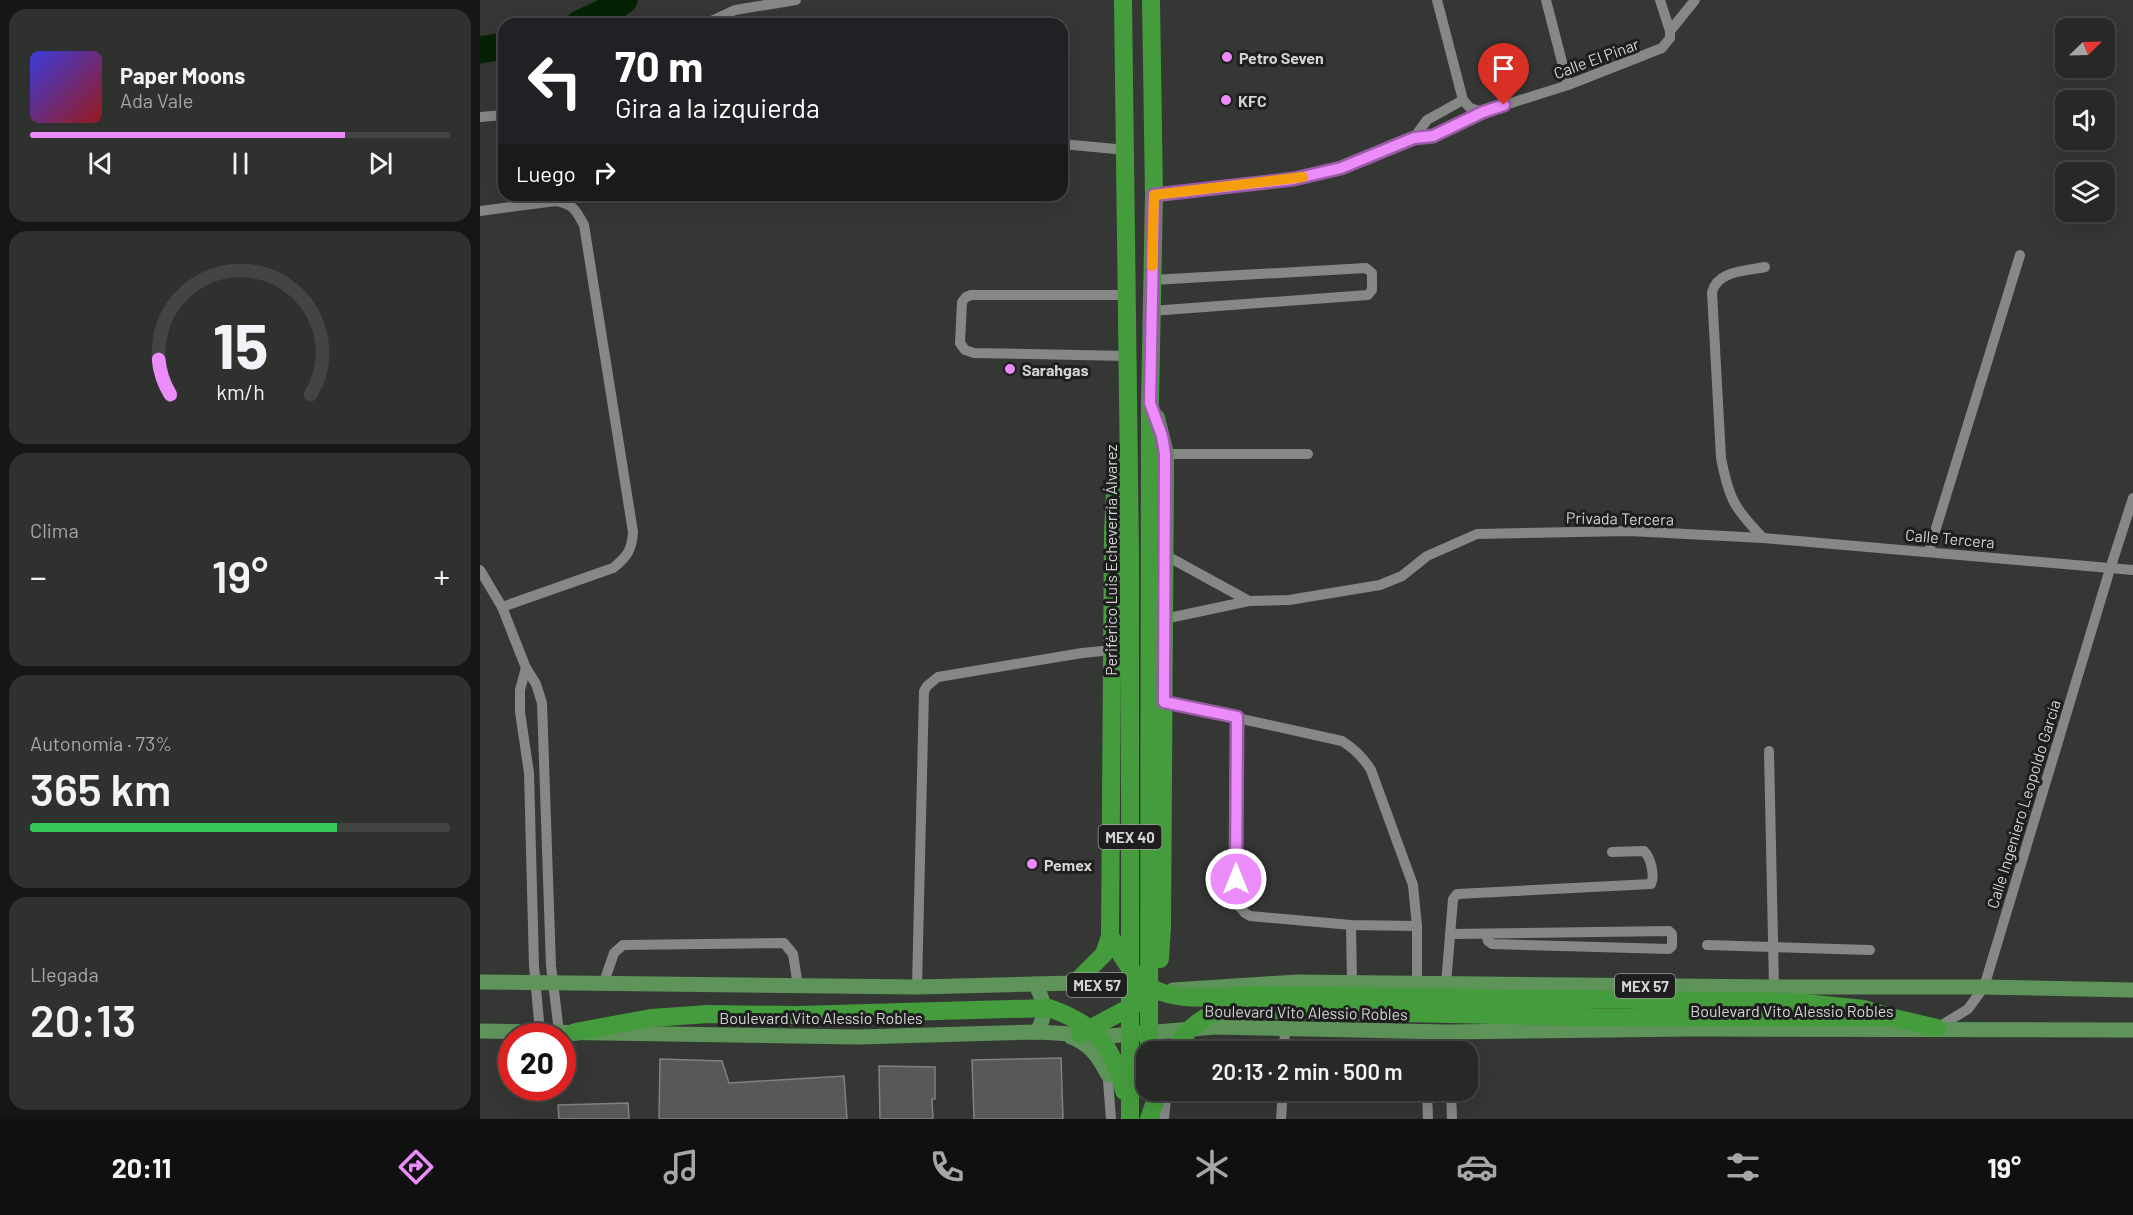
<!DOCTYPE html>
<html lang="es">
<head>
<meta charset="utf-8">
<style>
	body { margin:0; font-family:Barlow,sans-serif; background:#2f312f; color:#f1f3f6; height:100vh; display:flex; flex-direction:column; font-size:22px; white-space:nowrap }
	* { box-sizing:border-box; margin:0 }
	p { font-size:20px; color:#a4a6a7 }
	.icon { flex:none; width:33px; height:33px; fill:none; stroke:currentColor; stroke-width:2; stroke-linecap:round; stroke-linejoin:round }
	.map { position:relative; flex:1; overflow:hidden }
	.panel { display:flex; flex-direction:column; gap:9px; padding:9px; background:#151715; width:480px }
	.panel>* { flex:none }
	.top-card { position:absolute; left:18px; top:18px; width:570px; height:183px; border-radius:18px; box-shadow:0 6px 24px #0002,0 0 0 2px #434544; background:#202124; color:#fff; overflow:hidden }
	.needle { width:39px; rotate:67deg }
	.fabs { position:absolute; left:1575px; top:18px; display:grid; gap:12px }
	.fabs a { display:grid; place-items:center; width:60px; height:60px; border-radius:12px; background:#272927; box-shadow:0 6px 24px #0002,0 0 0 2px #434544; font-size:30px }
	.speed { position:absolute; left:18px; top:1023px; display:flex; gap:12px; font-size:30px; font-weight:700; text-align:center }
	.speed>* { display:grid; place-content:center; width:78px; height:78px; border-radius:50%; background:#272927; box-shadow:0 6px 24px #0002,0 0 0 2px #434544; line-height:1 }
	.speed .limit { border:9px solid #d22; background:#fff; color:#111 }
	.pin { position:absolute; display:grid; place-items:center; width:51px; height:51px; color:#fff; margin:-62px -26px; border-radius:50% 50% 50% 0; rotate:-45deg; box-shadow:0 0 6px #0007 }
	.pin .icon { rotate:45deg }
	.me { position:absolute; width:66px; margin:-33px; rotate:0deg; stroke-linejoin:round; filter:drop-shadow(0 0 4px #0008) }
	.turn { display:flex; align-items:center; gap:21px; height:126px; padding:0 18px; font-size:27px }
	.turn .icon { width:78px; height:78px; stroke-width:2.5 }
	.turn b { display:block; font-size:42px; line-height:51px }
	.then { display:flex; align-items:center; height:57px; padding:0 18px; background:#0003; gap:12px; font-size:22px }
	.big { font-size:45px; font-weight:600; line-height:1.1 }
	.panel .widget { flex:1; display:flex; flex-direction:column; justify-content:center; gap:9px; min-width:0; padding:0 21px; border-radius:18px; background:#2f312f }
	.panel .dial { align-items:center; gap:0 }
	.dial svg { height:156px; overflow:visible; fill:none; stroke:#434544; stroke-width:7; stroke-linecap:round; text-anchor:middle }
	.dial text { fill:#f1f3f6; stroke:none }
	.song { display:flex; align-items:center; gap:18px }
	.cover { width:72px; height:72px; border-radius:9px; background:linear-gradient(135deg,hsl(240 70% 55%),hsl(0 70% 35%)) }
	.played { height:6px; border-radius:3px; background:linear-gradient(90deg,#ec8cfb 75%,#434544 75%) }
	.keys { display:flex; justify-content:space-around; direction:ltr }
	.heat { display:flex; justify-content:space-between; align-items:center; font-size:33px; direction:ltr }
	.charge { height:9px; border-radius:4px; background:linear-gradient(90deg,#34c759 73%,#434544 0) }
	.trip { position:absolute; left:656px; top:1041px; width:342px; height:60px; border-radius:18px; background:#272927; box-shadow:0 6px 24px #0002,0 0 0 2px #434544; font-weight:600; line-height:60px; text-align:center }
	.tabs { display:flex; height:96px; justify-content:space-around; align-items:center; background:#101010; color:#a4a6a7 }
	.tabs .icon { width:42px; height:42px }
	.tabs .active { color:#ec8cfb }
	.tabs b { font-size:27px; color:#f1f3f6 }
	main { display:flex; flex:1; min-height:0 }
	.map>svg:first-child { display:block }
</style>
</head>
<body>
<main>
<section class="panel">
<div class="widget">
<div class="song"><i class="cover"></i><div><b>Paper Moons</b><p>Ada Vale</p></div></div>
<div class="played"></div>
<div class="keys"><svg class="icon" aria-label="previous" viewBox="0 0 24 24"><path d="M18 5L8 12l10 7zM5 5v14"/></svg><svg class="icon" aria-label="pause" viewBox="0 0 24 24"><path d="M8 5v14M16 5v14"/></svg><svg class="icon" aria-label="next" viewBox="0 0 24 24"><path d="M6 5l10 7-10 7zM19 5v14"/></svg></div>
</div>
<div class="widget dial"><svg viewBox="0 0 100 80">
<path d="M14 69A42 42 0 1 1 86 69"/>
<path d="M14 69A42 42 0 0 1 8 51" stroke="#ec8cfb"/>
<text x="50" y="56" font-size="32" font-weight="700">15</text>
<text x="50" y="72" font-size="11">km/h</text>
</svg></div>
<div class="widget"><p>Clima</p>
<div class="heat"><a>−</a><b class="big">19°</b><a>+</a></div>
</div>
<div class="widget"><p>Autonomía · 73%</p><b class="big">365 km</b><div class="charge"></div></div>
<div class="widget"><p>Llegada</p><b class="big">20:13</b></div>
</section>
<div class="map">
<svg width="1653" height="1119" viewBox="0 0 1653 1119">
	<rect width="100%" height="100%" fill="#343734"/>
	<g fill="none" stroke-linecap="round" stroke-linejoin="round">
		<g stroke="#062205" stroke-width="27">
			<path d="M 99,24 L 133,8 L 144,0"/>
			<path d="M 0,50 L 24,46"/>
		</g>
	</g>
	<g fill="#565956" stroke="#7f827f" stroke-width="1.5">
		<path d="M 581,1058 L 583,1119 L 494,1119 L 492,1060 Z"/>
		<path d="M 180,1059 L 242,1061 L 249,1083 L 364,1076 L 367,1119 L 179,1119 Z"/>
		<path d="M 399,1066 L 455,1067 L 455,1099 L 452,1099 L 453,1119 L 400,1119 Z"/>
		<path d="M 148,1103 L 149,1119 L 79,1119 L 78,1105 Z"/>
	</g>
	<g fill="none" stroke-linecap="round" stroke-linejoin="round">
		<g stroke="#858884" stroke-width="10">
			<path d="M 957,0 L 983,100 L 990,108 L 1003,112 L 1088,85 L 1182,48 L 1190,38 L 1190,31 L 1215,0"/>
			<path d="M 1066,0 L 1088,85"/>
			<path d="M 1180,0 L 1190,31"/>
			<path d="M 225,24 L 255,10 L 316,0"/>
			<path d="M 0,117 L 24,115"/>
			<path d="M 934,138 L 947,120 L 983,100"/>
			<path d="M 582,144 L 646,150"/>
			<path d="M 674,195 L 815,179 L 861,168 L 934,138 L 953,136 L 1003,112"/>
			<path d="M 0,211 L 76,201 C 93,204 96,210 104,225 L 153,532 C 152,550 147,557 133,568 L 22,607 L 0,570"/>
			<path d="M 647,295 L 491,295 L 486,297 L 482,302 L 480,343 L 485,350 L 494,353 L 648,356"/>
			<path d="M 671,311 L 888,295 L 892,290 L 892,273 L 886,268 L 672,280"/>
			<path d="M 685,454 L 828,454"/>
			<path d="M 1283,538 C 1254,508 1249,499 1241,458 L 1232,292 C 1238,270 1267,271 1285,267"/>
			<path d="M 1449,551 L 1540,255"/>
			<path d="M 685,555 L 769,601"/>
			<path d="M 22,607 L 46,668 L 56,684 L 62,703 L 71,966 L 79,1032"/>
			<path d="M 684,619 L 769,601 L 809,600 L 900,585 L 922,576 L 947,556 L 997,534 L 1149,531 L 1283,538 L 1653,570"/>
			<path d="M 46,668 L 40,690 L 40,712 L 49,773 L 54,966 L 60,1032"/>
			<path d="M 684,702 L 862,741 C 875,749 883,757 891,770 L 933,885 L 937,926 L 937,983"/>
			<path d="M 757,717 L 756,902 L 765,913 L 770,916 L 871,925 L 937,926"/>
			<path d="M 1289,751 L 1294,987"/>
			<path d="M 871,925 L 872,983"/>
			<path d="M 970,934 L 1189,931 L 1192,934 L 1192,946 L 1189,949 L 1012,944 L 1008,941 L 1006,934"/>
			<path d="M 1227,945 L 1390,950"/>
			<path d="M 124,982 L 134,953 L 143,945 L 304,943 L 313,954 L 318,986"/>
			<path d="M 966,984 L 973,899 L 977,894 L 1171,884 C 1175,876 1171,858 1164,851 L 1132,852"/>
			<path d="M 437,987 L 444,691 L 447,686 L 458,677 L 602,653 L 633,650"/>
			<path d="M 1457,1028 L 1488,1009 L 1504,987 L 1630,569 L 1653,498"/>
			<path d="M 946,1032 L 947,1052"/>
			<path d="M 967,1032 L 968,1052"/>
			<path d="M 804,1052 L 805,1029"/>
			<path d="M 627,1068 L 631,1119"/>
			<path d="M 947,1090 L 948,1119"/>
			<path d="M 971,1090 L 972,1119"/>
			<path d="M 684,1119 L 687,1090"/>
			<path d="M 801,1119 L 803,1090"/>
		</g>
		<g stroke="#5e9459" stroke-width="15">
			<path d="M 0,982 L 437,987 L 594,983 L 660,989"/>
			<path d="M 555,984 C 565,1001 567,1014 557,1032"/>
			<path d="M 693,990 L 817,982 L 1294,987 L 1504,987 L 1653,990"/>
			<path d="M 0,1031 L 378,1037 L 557,1032 L 629,1036 L 736,1027 L 967,1032 L 1211,1029 L 1653,1030"/>
			<path d="M 591,1037 C 610,1044 619,1057 628,1075"/>
		</g>
		<g stroke="#449c3c" stroke-width="18">
			<path d="M 643,0 L 650,555 L 650,1119"/>
			<path d="M 676,418 L 685,454 L 685,473 L 682,926 L 680,959"/>
			<path d="M 630,936 C 639,951 647,967 659,979 C 688,1006 738,996 773,995 L 1315,1002 L 1384,1009 L 1410,1017"/>
			<path d="M 595,983 L 624,954 L 630,936 L 633,532 L 635,494 L 645,463"/>
			<path d="M 95,1032 L 171,1018 L 228,1014 L 317,1015 L 569,1008 C 615,1024 632,1044 644,1091"/>
			<path d="M 600,1034 L 658,1003"/>
			<path d="M 669,1052 L 670,403 L 674,195 L 671,0"/>
			<path d="M 693,1052 C 705,1030 722,1015 747,1009 L 1149,1018 L 1410,1017 L 1457,1028"/>
			<path d="M 669,1119 L 679,1090"/>
		</g>
	</g>
	<g fill="none" stroke-linecap="round" stroke-linejoin="round">
		<defs>
			<path id="route" d="M 756,879 L 757,717 L 684,702 L 685,454 L 682,436 L 670,403 L 674,195 L 814,179 L 861,168 L 934,138 L 953,136 L 1003,112 L 1024,105"/>
		</defs>
		<use href="#route" stroke="#995ba3" stroke-width="15"/>
		<use href="#route" stroke="#ec8cfb" stroke-width="10"/>
		<path stroke="#f59e0b" stroke-width="10" d="M 672,266 L 674,195 L 823,177"/>
	</g>
	<g fill="#ec8cfb" stroke="#1d1e1d" stroke-width="2">
		<circle cx="747" cy="57" r="6"/>
		<circle cx="746" cy="100" r="6"/>
		<circle cx="530" cy="369" r="6"/>
		<circle cx="552" cy="864" r="6"/>
	</g>
	<g text-anchor="middle" dominant-baseline="central" stroke-width="6" stroke-linejoin="round" paint-order="stroke">
		<g fill="#1d1e1d" stroke="#9c9d9c" stroke-width="1.5">
			<rect x="618.5" y="825" width="63" height="24" rx="4.5"/>
			<rect x="587" y="973" width="60" height="24" rx="4.5"/>
			<rect x="1135" y="974" width="60" height="24" rx="4.5"/>
		</g>
		<g font-size="15" font-weight="bold" fill="#d2d3d2">
			<text x="650" y="837">MEX 40</text>
			<text x="617" y="985">MEX 57</text>
			<text x="1165" y="986">MEX 57</text>
		</g>
		<g font-size="16" font-weight="bold" fill="#d2d3d2" stroke="#1d1e1d" text-anchor="start">
			<text x="759" y="57">Petro Seven</text>
			<text x="758" y="100">KFC</text>
			<text x="542" y="369">Sarahgas</text>
			<text x="564" y="864">Pemex</text>
		</g>
		<g font-size="16" fill="#d2d3d2" stroke="#1d1e1d">
			<text transform="translate(1116 58) rotate(-20)">Calle El Pinar</text>
			<text transform="translate(1140 518) rotate(1)">Privada Tercera</text>
			<text transform="translate(1470 538) rotate(5)">Calle Tercera</text>
			<text transform="translate(630 560) rotate(-90)">Periférico Luis Echeverría Álvarez</text>
			<text transform="translate(1543 804) rotate(-73)">Calle Ingeniero Leopoldo García</text>
			<text x="1312" y="1010">Boulevard Vito Alessio Robles</text>
			<text transform="translate(826 1012) rotate(1)">Boulevard Vito Alessio Robles</text>
			<text x="341" y="1017">Boulevard Vito Alessio Robles</text>
		</g>
	</g>
</svg>
<div class="fabs">
<a><svg class="needle" viewBox="-14 -14 28 28"><path d="M0-13l5 13h-10z" fill="#e53935"/><path d="M0 13l5-13h-10z" fill="#a4a6a7"/></svg></a>
<a><svg class="icon" aria-label="sound" viewBox="0 0 24 24"><path d="M4 9h4l5-4v14l-5-4H4zM17 9q2 3 0 6"/></svg></a>
<a><svg class="icon" aria-label="layers" viewBox="0 0 24 24"><path d="M12 4l9 5-9 5-9-5zM3 14l9 5 9-5"/></svg></a>
</div>
<div class="speed"><div class="limit">20</div></div>
<div class="pin" style="left:1024px;top:105px;background:#d93025"><svg class="icon" aria-label="arrive" viewBox="0 0 24 24"><path d="M6 21V4h12l-3 4 3 4H6"/></svg></div>
<svg class="me" style="left:756px;top:879px" viewBox="-20 -20 40 40"><circle r="17" fill="#ec8cfb" stroke="#fff" stroke-width="3"/><path d="M0-11L8 9 0 5-8 9z" fill="#fff"/></svg>
<div class="trip">20:13 · 2 min · 500 m</div>
<div class="top-card">
<div class="turn"><svg class="icon" aria-label="left" viewBox="0 0 24 24"><path d="M17 20v-9H6M10 6l-5 5 5 5"/></svg><div><b>70 m</b>Gira a la izquierda</div></div>
<div class="then">Luego<svg class="icon" aria-label="right" viewBox="0 0 24 24"><path d="M7 20v-9h11M14 6l5 5-5 5"/></svg></div>
</div>
</div>
</main>
<nav class="tabs">
<b>20:11</b>
<svg class="icon active" aria-label="directions" viewBox="0 0 24 24"><path d="M12 3l9 9-9 9-9-9zM9 14v-3h6M13 9l2 2-2 2"/></svg>
<svg class="icon" aria-label="music" viewBox="0 0 24 24"><path d="M9 18V5l10-2v13"/><circle cx="6" cy="18" r="3"/><circle cx="16" cy="16" r="3"/></svg>
<svg class="icon" aria-label="phone" viewBox="0 0 24 24"><path d="M5 4h4l2 5-3 2q2 4 5 5l2-3 5 2v4C11 20 4 13 5 4z"/></svg>
<svg class="icon" aria-label="climate" viewBox="0 0 24 24"><path d="M12 3v18M4 7l16 10M4 17L20 7"/></svg>
<svg class="icon" aria-label="car" viewBox="0 0 24 24"><path d="M5 17H2v-5l4-1 3-4h7l3 4 3 1v5h-3M9 17h6M6 11h13"/><circle cx="7" cy="17" r="2"/><circle cx="17" cy="17" r="2"/></svg>
<svg class="icon" aria-label="filters" viewBox="0 0 24 24"><path d="M4 7h16M4 17h16"/><circle cx="9" cy="7" r="2"/><circle cx="15" cy="17" r="2"/></svg>
<b>19°</b>
</nav>
</body>
</html>
